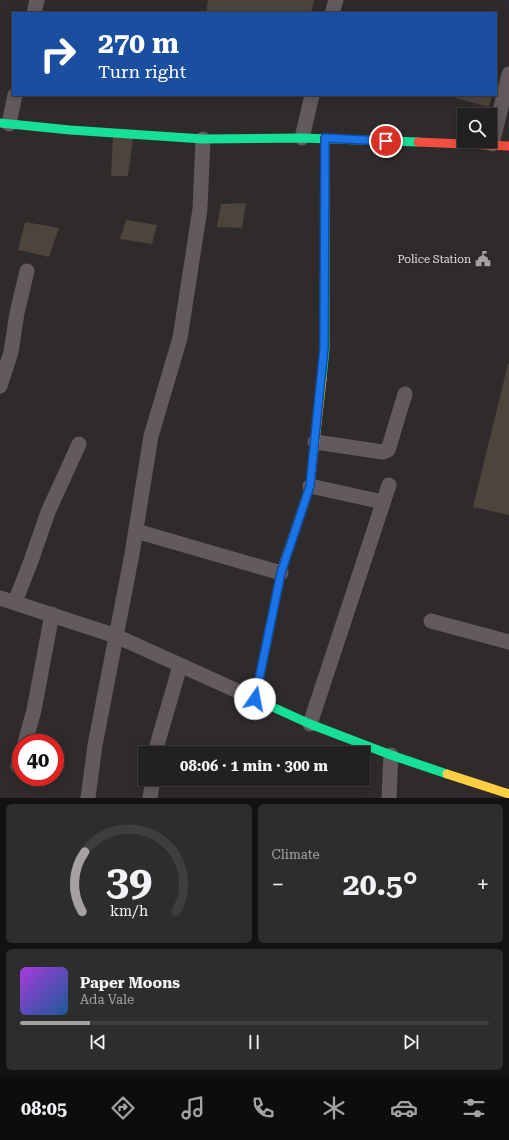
<!DOCTYPE html>
<html lang="en">
<head>
<meta charset="utf-8">
<style>
	body { margin:0; font-family:"Roboto Serif",serif; background:#2e2d2d; color:#f1f3f6; height:100vh; display:flex; flex-direction:column; font-size:15px; white-space:nowrap }
	* { box-sizing:border-box; margin:0 }
	p { font-size:13px; color:#a2a3a5 }
	.icon { flex:none; width:22px; height:22px; fill:none; stroke:currentColor; stroke-width:2; stroke-linecap:round; stroke-linejoin:round }
	.map { position:relative; height:798px; overflow:hidden }
	.panel { display:flex; flex-direction:column; gap:6px; padding:6px; background:#131212; flex:1 }
	.panel>* { flex:none }
	.banner { position:absolute; left:12px; top:12px; width:485px; height:84px; border-radius:0px; box-shadow:0 2px 10px #0003,0 0 0 1px #3f3e3e; background:#1a4fa0; color:#fff; overflow:hidden }
	.fabs { position:absolute; left:457px; top:108px; display:grid; gap:8px }
	.fabs a { display:grid; place-items:center; width:40px; height:40px; border-radius:0px; background:#222020; box-shadow:0 2px 10px #0003,0 0 0 1px #3f3e3e; font-size:20px }
	.speed { position:absolute; left:12px; top:734px; display:flex; gap:8px; font-size:20px; font-weight:700; text-align:center }
	.speed>* { display:grid; place-content:center; width:52px; height:52px; border-radius:50%; background:#222020; box-shadow:0 2px 10px #0003,0 0 0 1px #3f3e3e; line-height:1 }
	.speed .limit { border:6px solid #d22; background:#fff; color:#111 }
	.pin { position:absolute; display:grid; place-items:center; width:34px; height:34px; color:#fff; margin:-17px; border:2px solid #fff; border-radius:50%; box-shadow:0 1px 4px #0007 }
	.me { position:absolute; width:44px; margin:-22px; rotate:12deg; stroke-linejoin:round; filter:drop-shadow(0 0 3px #0008) }
	.turn { display:flex; align-items:center; gap:14px; height:84px; padding:0 20px; font-size:18px }
	.turn .icon { width:52px; height:52px; stroke-width:2.5 }
	.turn b { display:block; font-size:28px; line-height:34px }
	.big { font-size:30px; font-weight:700; line-height:1.1 }
	.panel .widget { flex:1; display:flex; flex-direction:column; justify-content:center; gap:6px; min-width:0; padding:0 14px; border-radius:6px; background:#2e2d2d }
	.panel .dial { align-items:center; gap:0 }
	.dial svg { height:104px; overflow:visible; fill:none; stroke:#3f3e3e; stroke-width:7; stroke-linecap:round; text-anchor:middle }
	.dial text { fill:#f1f3f6; stroke:none }
	.song { display:flex; align-items:center; gap:12px }
	.cover { width:48px; height:48px; border-radius:6px; background:linear-gradient(135deg,hsl(280 70% 55%),hsl(210 70% 35%)) }
	.played { height:4px; border-radius:2px; background:linear-gradient(90deg,#a4a1a0 15%,#3f3e3e 15%) }
	.keys { display:flex; justify-content:space-around; direction:ltr }
	.heat { display:flex; justify-content:space-between; align-items:center; font-size:22px; direction:ltr }
	.panel .tiles { flex:1; display:grid; gap:6px; grid-template-columns:1fr 1fr }
	.widget:last-child { grid-column:span 2 }
	.trip { position:absolute; left:138px; top:746px; width:232px; height:40px; border-radius:0px; background:#222020; box-shadow:0 2px 10px #0003,0 0 0 1px #3f3e3e; font-weight:700; line-height:40px; text-align:center }
	.tab-bar { display:flex; height:64px; justify-content:space-around; align-items:center; background:#0e0d0d; color:#a2a3a5 }
	.tab-bar .icon { width:28px; height:28px }
	.tab-bar .on { color:#a4a1a0 }
	.tab-bar b { font-size:18px; color:#f1f3f6 }
	.map>svg:first-child { display:block }
</style>
</head>
<body>
<div class="map">
<svg width="509" height="798" viewBox="0 0 509 798">
	<rect width="100%" height="100%" fill="#2e2b2a"/>
	<g fill="#4e443e">
		<path d="M 208,0 L 314,0 L 311,13 L 206,13 Z"/>
		<path d="M 456,95 L 492,95 L 489,107 L 455,98 Z"/>
		<path d="M 113,137 L 133,138 L 128,176 L 111,176 Z"/>
		<path d="M 246,203 L 242,228 L 217,227 L 221,204 Z"/>
		<path d="M 126,220 L 157,225 L 152,244 L 120,239 Z"/>
		<path d="M 25,222 L 59,228 L 49,257 L 18,250 Z"/>
		<path d="M 508,364 L 509,364 L 509,515 L 473,507 Z"/>
	</g>
	<g fill="none" stroke-linecap="round" stroke-linejoin="round">
		<g stroke="#625a5c" stroke-width="15">
			<path d="M 34,13 L 37,0"/>
			<path d="M 332,13 L 336,0"/>
			<path d="M 9,124 L 15,95"/>
			<path d="M 302,138 L 312,95"/>
			<path d="M 492,144 L 509,74"/>
			<path d="M 0,386 L 11,352 L 17,313 L 27,271"/>
			<path d="M 315,442 L 383,452 L 388,450 L 405,394"/>
			<path d="M 310,486 L 383,502"/>
			<path d="M 136,531 L 281,573"/>
			<path d="M 0,598 L 116,636 L 255,699"/>
			<path d="M 15,602 L 31,561 L 48,512 L 79,444"/>
			<path d="M 431,621 L 509,642"/>
			<path d="M 310,724 L 389,485"/>
			<path d="M 25,743 L 34,710 L 52,614"/>
			<path d="M 156,753 L 157,745 L 180,666"/>
			<path d="M 18,766 L 21,756"/>
			<path d="M 88,798 L 95,745 L 132,554 L 151,436 L 180,338 L 200,209 L 203,139"/>
			<path d="M 150,798 L 153,779"/>
			<path d="M 389,798 L 391,755"/>
		</g>
		<g stroke="#16e098" stroke-width="9">
			<path d="M 0,123 L 70,130 L 203,139 L 302,138 L 418,142"/>
			<path d="M 322,379 L 325,348 L 325,138"/>
			<path d="M 283,566 L 281,573 L 255,699 L 310,724 L 391,755 L 447,774"/>
		</g>
		<g stroke="#ffcf43" stroke-width="9">
			<path d="M 283,566 L 310,486 L 322,379"/>
			<path d="M 447,774 L 509,794"/>
		</g>
		<path stroke="#f24e42" stroke-width="9" d="M 418,142 L 509,146"/>
	</g>
	<g fill="none" stroke-linecap="round" stroke-linejoin="round">
		<defs>
			<path id="route" d="M 255,699 L 281,573 L 310,486 L 324,348 L 325,138 L 386,141"/>
		</defs>
		<use href="#route" stroke="#114b97" stroke-width="10"/>
		<use href="#route" stroke="#1a73e8" stroke-width="7"/>
	</g>
	<defs>
		<symbol id="civic-bare" viewBox="-9 -9 18 18"><path d="M-.6-6.5H3V-4.5H.6V-3L4-1V1h2V6H-6V1h2V-1L-.6-3ZM-1.2 2.5V6h2.4V2.5Z" fill="#a4a1a0" stroke="#2f2a29" stroke-width="2.5" paint-order="stroke"/></symbol>
	</defs>
	<g fill-rule="evenodd">
		<use href="#civic-bare" x="472" y="248" width="22" height="22"/>
	</g>
	<g text-anchor="middle" dominant-baseline="central" stroke-width="4" stroke-linejoin="round" paint-order="stroke">
		<g font-size="11" fill="#e3e0df" stroke="#2f2a29" text-anchor="end">
			<text x="471" y="259">Police Station</text>
		</g>
	</g>
</svg>
<div class="fabs">
<a><svg class="icon" aria-label="search" viewBox="0 0 24 24"><circle cx="10" cy="10" r="6"/><path d="M15 15l6 6"/></svg></a>
</div>
<div class="speed"><div class="limit">40</div></div>
<div class="pin" style="left:386px;top:141px;background:#d93025"><svg class="icon" aria-label="arrive" viewBox="0 0 24 24"><path d="M6 21V4h12l-3 4 3 4H6"/></svg></div>
<svg class="me" style="left:255px;top:699px" viewBox="-20 -20 40 40"><circle r="19" fill="#fff"/><path d="M0-13L10 11 0 6-10 11z" fill="#1a73e8"/></svg>
<div class="trip">08:06 · 1 min · 300 m</div>
<div class="banner">
<div class="turn"><svg class="icon" aria-label="right" viewBox="0 0 24 24"><path d="M7 20v-9h11M14 6l5 5-5 5"/></svg><div><b>270 m</b>Turn right</div></div>
</div>
</div>
<section class="panel">
<div class="tiles">
<div class="widget dial"><svg viewBox="0 0 100 80">
<path d="M14 69A42 42 0 1 1 86 69"/>
<path d="M14 69A42 42 0 0 1 16 23" stroke="#a4a1a0"/>
<text x="50" y="56" font-size="32" font-weight="700">39</text>
<text x="50" y="72" font-size="11">km/h</text>
</svg></div>
<div class="widget"><p>Climate</p>
<div class="heat"><a>−</a><b class="big">20.5°</b><a>+</a></div>
</div>
<div class="widget">
<div class="song"><i class="cover"></i><div><b>Paper Moons</b><p>Ada Vale</p></div></div>
<div class="played"></div>
<div class="keys"><svg class="icon" aria-label="previous" viewBox="0 0 24 24"><path d="M18 5L8 12l10 7zM5 5v14"/></svg><svg class="icon" aria-label="pause" viewBox="0 0 24 24"><path d="M8 5v14M16 5v14"/></svg><svg class="icon" aria-label="next" viewBox="0 0 24 24"><path d="M6 5l10 7-10 7zM19 5v14"/></svg></div>
</div>
</div>
</section>
<nav class="tab-bar">
<b>08:05</b>
<svg class="icon on" aria-label="directions" viewBox="0 0 24 24"><path d="M12 3l9 9-9 9-9-9zM9 14v-3h6M13 9l2 2-2 2"/></svg>
<svg class="icon" aria-label="music" viewBox="0 0 24 24"><path d="M9 18V5l10-2v13"/><circle cx="6" cy="18" r="3"/><circle cx="16" cy="16" r="3"/></svg>
<svg class="icon" aria-label="phone" viewBox="0 0 24 24"><path d="M5 4h4l2 5-3 2q2 4 5 5l2-3 5 2v4C11 20 4 13 5 4z"/></svg>
<svg class="icon" aria-label="climate" viewBox="0 0 24 24"><path d="M12 3v18M4 7l16 10M4 17L20 7"/></svg>
<svg class="icon" aria-label="car" viewBox="0 0 24 24"><path d="M5 17H2v-5l4-1 3-4h7l3 4 3 1v5h-3M9 17h6M6 11h13"/><circle cx="7" cy="17" r="2"/><circle cx="17" cy="17" r="2"/></svg>
<svg class="icon" aria-label="filters" viewBox="0 0 24 24"><path d="M4 7h16M4 17h16"/><circle cx="9" cy="7" r="2"/><circle cx="15" cy="17" r="2"/></svg>
</nav>
</body>
</html>
